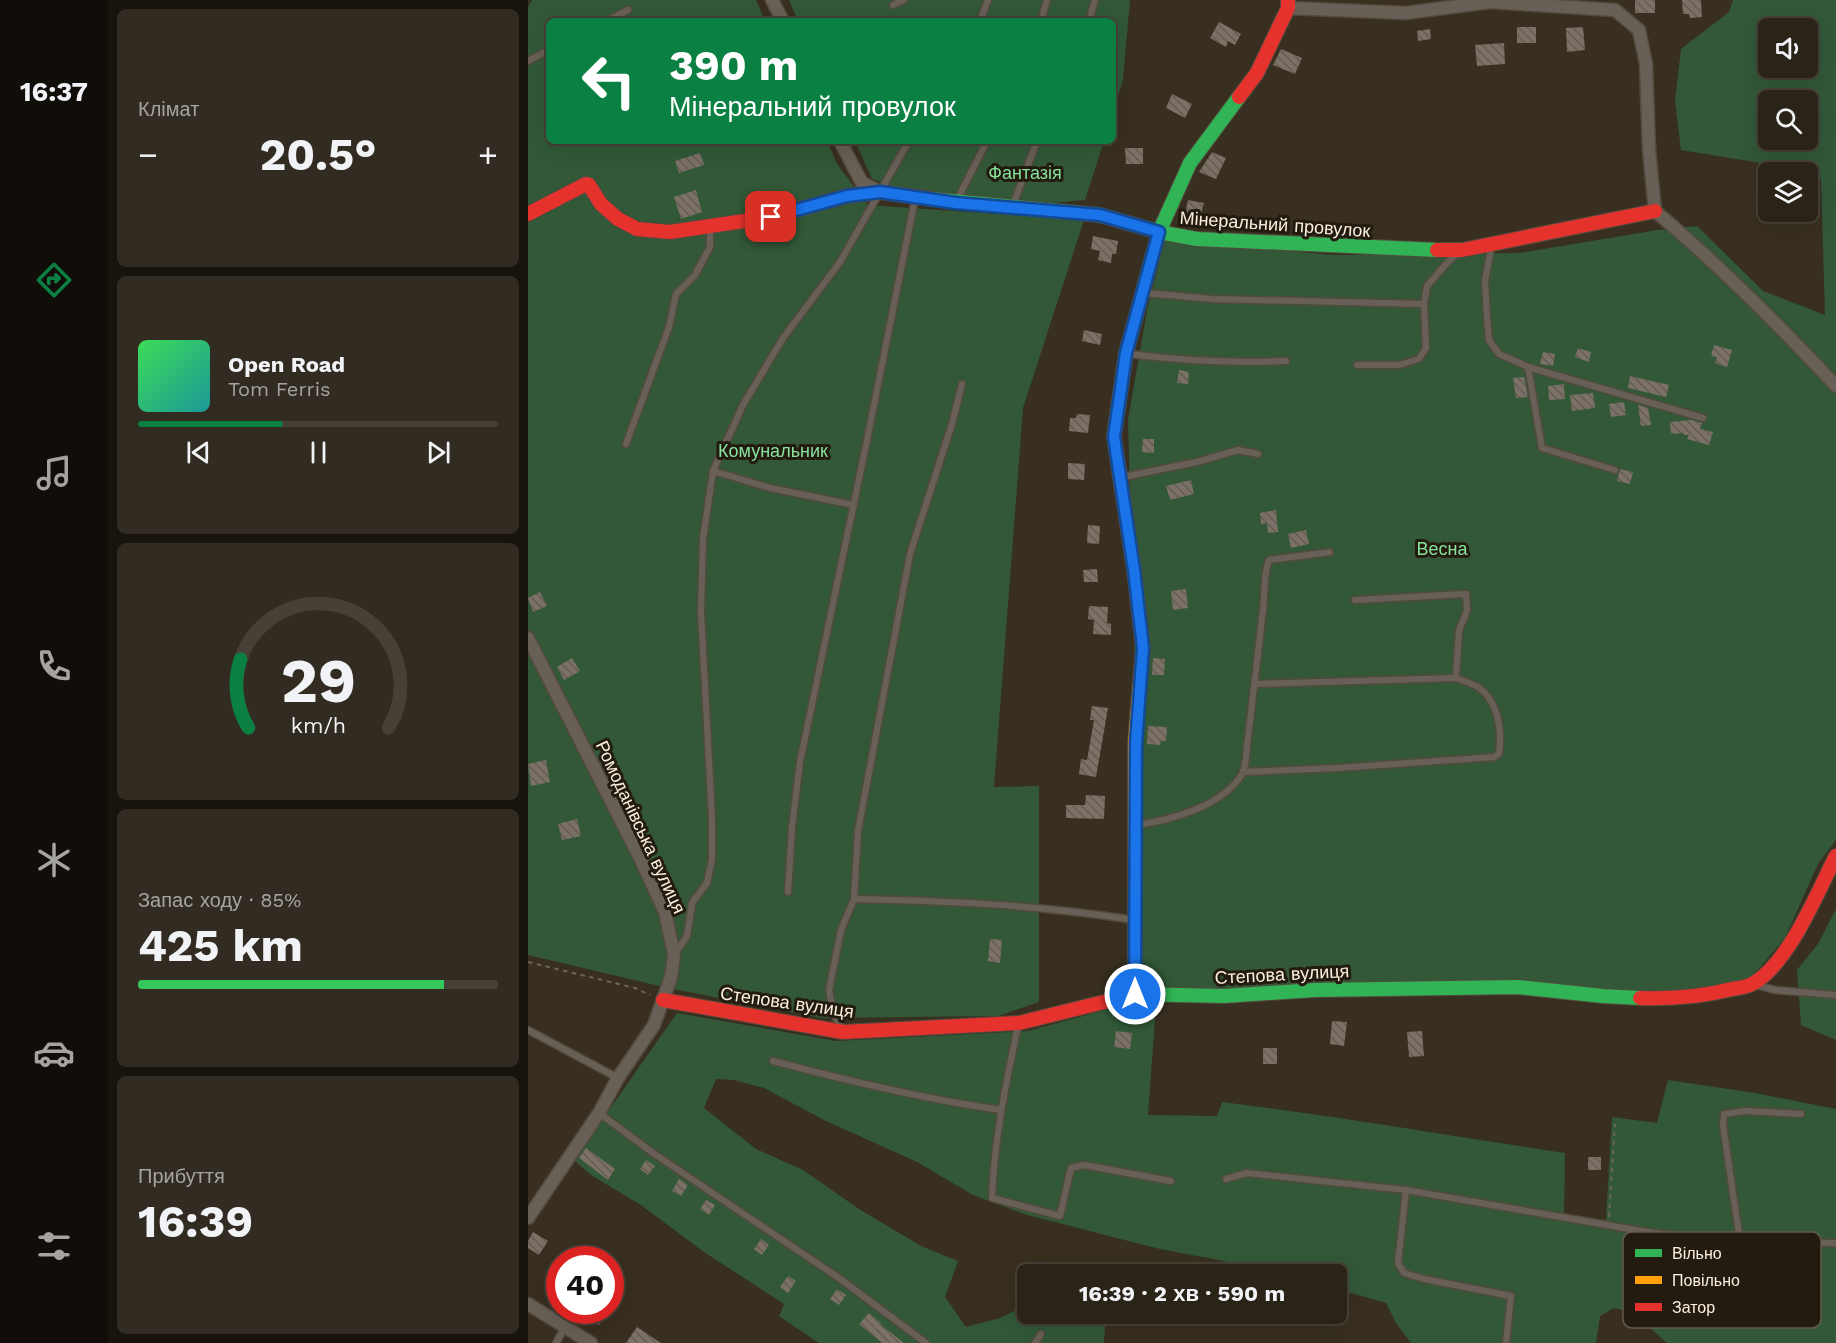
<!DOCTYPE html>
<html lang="uk">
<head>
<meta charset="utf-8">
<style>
	body { margin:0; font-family:"Work Sans",sans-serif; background:#322b21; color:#f1f3f6; height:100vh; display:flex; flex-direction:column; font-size:22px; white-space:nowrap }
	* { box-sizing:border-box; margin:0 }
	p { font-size:20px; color:#a5a4a2 }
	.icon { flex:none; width:33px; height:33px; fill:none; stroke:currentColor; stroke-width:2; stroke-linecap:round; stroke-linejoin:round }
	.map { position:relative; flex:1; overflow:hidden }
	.panel { display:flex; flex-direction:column; gap:9px; padding:9px; background:#17130d; width:420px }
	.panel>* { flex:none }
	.hud { position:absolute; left:18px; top:18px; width:570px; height:126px; border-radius:9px; box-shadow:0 6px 24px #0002,0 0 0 2px #464037; background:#0b8043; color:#fff; overflow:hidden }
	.tools { position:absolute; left:1230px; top:18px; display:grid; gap:12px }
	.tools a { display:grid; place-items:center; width:60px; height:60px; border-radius:9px; background:#2a2318; box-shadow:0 6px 24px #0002,0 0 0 2px #464037; font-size:30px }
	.speed { position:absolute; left:18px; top:1246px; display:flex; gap:12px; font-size:30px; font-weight:700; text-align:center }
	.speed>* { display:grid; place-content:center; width:78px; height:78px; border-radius:50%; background:#2a2318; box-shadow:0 6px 24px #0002,0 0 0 2px #464037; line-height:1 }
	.speed .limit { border:9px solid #d22; background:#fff; color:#111 }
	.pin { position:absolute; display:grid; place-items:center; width:51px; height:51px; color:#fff; margin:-26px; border-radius:12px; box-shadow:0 3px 9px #0006 }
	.me { position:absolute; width:66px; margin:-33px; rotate:0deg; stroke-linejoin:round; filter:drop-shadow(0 0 4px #0008) }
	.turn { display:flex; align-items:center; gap:21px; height:126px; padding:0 24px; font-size:27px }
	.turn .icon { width:78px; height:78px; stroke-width:2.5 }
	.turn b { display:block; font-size:42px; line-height:51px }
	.big { font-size:45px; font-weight:700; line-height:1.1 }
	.panel .card { flex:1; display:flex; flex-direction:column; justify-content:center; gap:9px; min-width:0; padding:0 21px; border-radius:9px; background:#322b21 }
	.panel .dial { align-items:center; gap:0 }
	.dial svg { height:156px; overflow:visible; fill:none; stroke:#464037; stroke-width:7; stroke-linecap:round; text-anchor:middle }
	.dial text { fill:#f1f3f6; stroke:none }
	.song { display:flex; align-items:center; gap:18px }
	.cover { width:72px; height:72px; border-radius:9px; background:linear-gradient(135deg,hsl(130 70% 55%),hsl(180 70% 35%)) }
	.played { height:6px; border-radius:3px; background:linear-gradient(90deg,#0b8043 40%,#464037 40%) }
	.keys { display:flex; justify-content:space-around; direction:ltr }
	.heat { display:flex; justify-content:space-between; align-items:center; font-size:33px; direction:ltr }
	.charge { height:9px; border-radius:4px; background:linear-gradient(90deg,#34c759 85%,#464037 0) }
	.trip { position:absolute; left:489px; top:1264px; width:330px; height:60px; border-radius:9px; background:#2a2318; box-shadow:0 6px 24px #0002,0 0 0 2px #464037; font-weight:700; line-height:60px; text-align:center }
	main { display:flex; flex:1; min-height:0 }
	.dock { display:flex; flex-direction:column; width:108px; justify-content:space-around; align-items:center; background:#110e0a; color:#a5a4a2 }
	.dock .icon { width:42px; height:42px }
	.dock .selected { color:#0b8043 }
	.dock b { font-size:27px; color:#f1f3f6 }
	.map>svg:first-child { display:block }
</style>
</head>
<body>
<main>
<nav class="dock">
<b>16:37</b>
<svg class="icon selected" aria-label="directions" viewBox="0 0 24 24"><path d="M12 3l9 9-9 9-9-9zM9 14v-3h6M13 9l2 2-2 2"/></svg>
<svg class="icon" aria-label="music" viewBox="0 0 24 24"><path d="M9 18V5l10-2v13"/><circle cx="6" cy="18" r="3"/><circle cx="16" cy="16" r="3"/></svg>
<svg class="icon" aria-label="phone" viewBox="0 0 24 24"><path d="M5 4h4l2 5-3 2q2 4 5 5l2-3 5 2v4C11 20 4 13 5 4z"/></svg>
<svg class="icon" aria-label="climate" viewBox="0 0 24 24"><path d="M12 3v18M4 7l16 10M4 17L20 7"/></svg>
<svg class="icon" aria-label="car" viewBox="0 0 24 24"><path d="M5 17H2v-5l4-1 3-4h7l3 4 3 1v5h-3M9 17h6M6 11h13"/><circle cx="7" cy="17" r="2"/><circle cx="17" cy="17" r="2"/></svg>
<svg class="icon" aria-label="filters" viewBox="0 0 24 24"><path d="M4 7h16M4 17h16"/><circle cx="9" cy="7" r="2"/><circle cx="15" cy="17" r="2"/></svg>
</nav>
<section class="panel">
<div class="card"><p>Клімат</p>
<div class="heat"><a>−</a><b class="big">20.5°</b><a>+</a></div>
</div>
<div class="card">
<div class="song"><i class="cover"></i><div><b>Open Road</b><p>Tom Ferris</p></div></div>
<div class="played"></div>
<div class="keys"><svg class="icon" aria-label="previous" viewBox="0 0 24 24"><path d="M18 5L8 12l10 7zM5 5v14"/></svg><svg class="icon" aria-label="pause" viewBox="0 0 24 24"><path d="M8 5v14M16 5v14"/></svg><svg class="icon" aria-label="next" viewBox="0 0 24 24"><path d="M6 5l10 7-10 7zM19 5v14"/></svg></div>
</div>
<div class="card dial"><svg viewBox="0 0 100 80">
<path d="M14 69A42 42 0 1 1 86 69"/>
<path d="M14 69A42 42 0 0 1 10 34" stroke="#0b8043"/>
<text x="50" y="56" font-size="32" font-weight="700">29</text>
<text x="50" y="72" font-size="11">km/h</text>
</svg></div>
<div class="card"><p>Запас ходу · 85%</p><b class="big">425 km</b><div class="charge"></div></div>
<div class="card"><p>Прибуття</p><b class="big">16:39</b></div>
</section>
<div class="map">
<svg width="1308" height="1343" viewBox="0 0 1308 1343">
	<defs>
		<pattern id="building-back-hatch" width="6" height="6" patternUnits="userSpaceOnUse" patternTransform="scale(1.5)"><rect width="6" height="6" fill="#7c7166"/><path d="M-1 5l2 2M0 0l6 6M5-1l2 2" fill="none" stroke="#645c54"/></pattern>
	</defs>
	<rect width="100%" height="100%" fill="#382f20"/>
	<g fill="#325838" fill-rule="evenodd">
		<path d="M 4,0 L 228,0 L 237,21 L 21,21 L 21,141 L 299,141 L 309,164 L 340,205 L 556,220 L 495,408 L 466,787 L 511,786 L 511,1002 L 470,1016 L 293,1018 L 140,988 L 0,955 L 0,7 Z"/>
		<path d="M 261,0 L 602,0 L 595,80 L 585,112 L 585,21 L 270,21 Z"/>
		<path d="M 1205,0 L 1308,0 L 1308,840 L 1290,864 L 1257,938 L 1222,979 L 1147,992 L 612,989 L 612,861 L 600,420 L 619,310 L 637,240 L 806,255 L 992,253 L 1130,230 L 1169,226 L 1235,291 L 1297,315 L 1293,179 L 1280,175 L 1280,172 L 1270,172 L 1245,165 L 1153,150 L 1147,101 L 1153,49 L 1201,12 ZM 1240,28 L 1280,28 L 1280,68 L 1240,68 ZM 1240,100 L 1280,100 L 1280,140 L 1240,140 Z"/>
		<path d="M 327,141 L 576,141 L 557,200 L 501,205 L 383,192 L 344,179 Z"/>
		<path d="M 1308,909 L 1308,1040 L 1273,1025 L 1269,970 L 1290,944 Z"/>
		<path d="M 599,1004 L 628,1006 L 620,1115 L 689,1116 L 694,1102 C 809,1116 923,1136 1037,1153 L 1036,1214 L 1078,1220 L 1084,1117 L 1129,1123 L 1140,1080 L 1227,1093 L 1308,1109 L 1308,1343 L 1139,1343 L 1104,1312 L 1086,1308 L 1072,1316 L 1068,1343 L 883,1343 L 868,1323 L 858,1303 L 809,1289 L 808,1275 L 756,1275 L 732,1268 L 632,1249 L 499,1215 L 445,1195 L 389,1162 L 296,1120 L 236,1088 L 206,1080 L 188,1079 L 176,1108 L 228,1149 L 275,1170 L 331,1209 L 393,1246 L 430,1261 L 417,1297 L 438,1327 L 472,1318 L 499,1305 L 500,1314 L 572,1314 L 577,1325 L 576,1343 L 291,1343 L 251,1316 L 256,1304 L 176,1252 L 113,1205 L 63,1175 L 46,1160 L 149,1013 L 308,1041 L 500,1031 Z"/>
	</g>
	<g fill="url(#building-back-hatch)">
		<rect x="1107" y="0" width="20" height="13"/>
		<path d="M 1154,0 L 1173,0 L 1174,17 L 1162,18 L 1161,14 L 1155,14 Z"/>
		<path d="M 691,22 L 713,34 L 707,45 L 700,41 L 698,47 L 682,38 Z"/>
		<rect x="989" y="27" width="19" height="16"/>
		<path d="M 1055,27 L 1057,50 L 1039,52 L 1038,28 Z"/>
		<path d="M 902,29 L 903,39 L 890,41 L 889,31 Z"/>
		<path d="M 976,43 L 977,64 L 949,66 L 947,45 Z"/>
		<path d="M 753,49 L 774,58 L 767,74 L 745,65 Z"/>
		<path d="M 644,94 L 664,104 L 657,118 L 638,108 Z"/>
		<path d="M 597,148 L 615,148 L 615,164 L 598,164 Z"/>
		<path d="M 684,152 L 698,158 L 688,179 L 671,172 Z"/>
		<path d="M 172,153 L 176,165 L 151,173 L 147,161 Z"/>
		<path d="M 168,190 L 174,212 L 153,219 L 146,197 Z"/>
		<path d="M 660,200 L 676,203 L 672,217 L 657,214 Z"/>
		<path d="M 565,236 L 590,241 L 588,254 L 584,254 L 583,263 L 570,260 L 572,251 L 563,249 Z"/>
		<path d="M 556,330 L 574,334 L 572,345 L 554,341 Z"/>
		<path d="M 1186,345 L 1204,350 L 1199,367 L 1187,363 L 1189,357 L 1183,356 Z"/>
		<path d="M 1050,348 L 1063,352 L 1061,362 L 1047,357 Z"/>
		<path d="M 1015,352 L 1027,354 L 1025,366 L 1012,364 Z"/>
		<path d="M 651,370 L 661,372 L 660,384 L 649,383 Z"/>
		<path d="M 1102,376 L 1141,385 L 1138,397 L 1100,388 Z"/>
		<path d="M 996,377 L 1000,397 L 988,398 L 985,378 Z"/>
		<path d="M 1036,384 L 1037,399 L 1021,400 L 1020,386 Z"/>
		<path d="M 1065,393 L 1067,408 L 1044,411 L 1042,395 Z"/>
		<path d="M 1096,402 L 1098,415 L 1083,417 L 1081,404 Z"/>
		<path d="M 1110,405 L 1120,408 L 1123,425 L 1113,426 Z"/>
		<path d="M 549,414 L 562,415 L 560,433 L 541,431 L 542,418 L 548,418 Z"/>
		<path d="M 1163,420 L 1174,423 L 1172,429 L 1185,432 L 1181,445 L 1159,439 L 1161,435 L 1156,435 L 1155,433 L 1143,434 L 1142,422 Z"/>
		<path d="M 615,439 L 626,439 L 626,453 L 614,452 Z"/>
		<path d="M 540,463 L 557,464 L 556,480 L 540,479 Z"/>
		<path d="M 1092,469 L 1105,472 L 1102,484 L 1089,481 Z"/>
		<path d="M 663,480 L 666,494 L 642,500 L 638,486 Z"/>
		<path d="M 748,510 L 750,532 L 740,533 L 739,523 L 733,524 L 732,513 Z"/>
		<path d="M 560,525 L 572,526 L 571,544 L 559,543 Z"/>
		<path d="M 778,530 L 781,544 L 763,548 L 760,534 Z"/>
		<path d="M 569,569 L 570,582 L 556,582 L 555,570 Z"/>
		<path d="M 658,589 L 660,608 L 645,610 L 643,591 Z"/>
		<path d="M 12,592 L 19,606 L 5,612 L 0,598 Z"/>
		<path d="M 561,606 L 580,607 L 579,623 L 583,624 L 583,635 L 565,634 L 566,620 L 560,619 Z"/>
		<path d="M 44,658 L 52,671 L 36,680 L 29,667 Z"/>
		<path d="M 625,658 L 637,659 L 636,675 L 624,675 Z"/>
		<path d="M 564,706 L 580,708 L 568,777 L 551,774 L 553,759 L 559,760 L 566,720 L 562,720 Z"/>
		<path d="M 620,726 L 639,727 L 638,741 L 633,741 L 632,745 L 619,744 Z"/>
		<path d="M 18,760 L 22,782 L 3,786 L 0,764 Z"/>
		<path d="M 558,795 L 577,796 L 576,819 L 538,818 L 538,805 L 557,805 Z"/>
		<path d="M 49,819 L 53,836 L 34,840 L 30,824 Z"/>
		<path d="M 462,939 L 474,940 L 472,963 L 460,961 Z"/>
		<path d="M 804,1021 L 819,1022 L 816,1046 L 802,1044 Z"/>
		<path d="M 588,1031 L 604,1033 L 602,1049 L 586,1047 Z"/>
		<path d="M 894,1031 L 896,1056 L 881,1057 L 879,1032 Z"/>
		<rect x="735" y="1048" width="14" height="16"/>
		<path d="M 58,1148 L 87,1169 L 80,1180 L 51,1158 Z"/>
		<rect x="1060" y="1157" width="13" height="13"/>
		<path d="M 118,1160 L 127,1166 L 120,1175 L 112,1169 Z"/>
		<path d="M 151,1179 L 160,1185 L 153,1196 L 144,1191 Z"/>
		<path d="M 178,1200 L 187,1205 L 181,1215 L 172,1209 Z"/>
		<path d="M 5,1232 L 20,1241 L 11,1255 L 0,1248 L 0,1241 Z"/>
		<path d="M 233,1239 L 241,1245 L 234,1255 L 226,1249 Z"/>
		<path d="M 260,1276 L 268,1281 L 260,1293 L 252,1287 Z"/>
		<path d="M 309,1289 L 318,1295 L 311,1305 L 302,1299 Z"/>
		<path d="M 66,1311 L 80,1311 L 71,1325 L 61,1319 Z"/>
		<path d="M 341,1313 L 353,1323 L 352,1324 L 376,1343 L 354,1343 L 331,1324 Z"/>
		<path d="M 109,1327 L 133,1343 L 98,1343 Z"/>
	</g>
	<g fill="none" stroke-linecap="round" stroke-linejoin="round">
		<defs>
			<g id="lane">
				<path d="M 365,5 L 376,0"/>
				<path d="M 79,21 L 100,10"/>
				<path d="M 452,21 L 460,0"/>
				<path d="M 513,21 L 519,0"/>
				<path d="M 561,21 L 567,0"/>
				<path d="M 0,61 L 21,50"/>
				<path d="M 429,200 L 459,141"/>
				<path d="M 485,205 L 509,141"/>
				<path d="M 963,248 L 957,281 L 959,317 L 961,340 L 971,354 L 1000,367 L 1175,418"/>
				<path d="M 618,293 L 685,299 L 896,304"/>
				<path d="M 601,354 C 654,361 705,363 758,361"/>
				<path d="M 829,365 L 871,365 L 891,359 L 898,348 L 896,304 L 899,286 L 919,263 L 929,254"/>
				<path d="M 1000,367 L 1014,448 L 1087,470"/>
				<path d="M 98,444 L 141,327 L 148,294 L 167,275 L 182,247 L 182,227"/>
				<path d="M 185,471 L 242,488 L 326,505"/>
				<path d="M 595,477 L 669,462 L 710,450 L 730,454"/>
				<path d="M 827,600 L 938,594 L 939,611 L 931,630 L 928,678"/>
				<path d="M 715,772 L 810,768 L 967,757 L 971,753 C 974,732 971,705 954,690 C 947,684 936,681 928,678 L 727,684"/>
				<path d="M 609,825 C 643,820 695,806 714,774 C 719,765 718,749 720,738 C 725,696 730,653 735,610 C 737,594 735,576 741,560 L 802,552"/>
				<path d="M 260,892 L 264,827 L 272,762 L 338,445 L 387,199"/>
				<path d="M 326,899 C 421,901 512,905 606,920"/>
				<path d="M 147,954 L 159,936 L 164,903 L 179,883 L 184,859 L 184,818 L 173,612 L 175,539 L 185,471 L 215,405 L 255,338 L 312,262 L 381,141"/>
				<path d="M 1228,985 L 1247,990 L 1308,995"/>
				<path d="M 490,1026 C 478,1083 466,1140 464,1198 L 532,1216 L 543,1168 L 556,1165 L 643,1181"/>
				<path d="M 313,1028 L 305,1012 L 301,990 L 313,930 L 326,899 L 330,831 L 382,554 L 424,424 L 434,384"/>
				<path d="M 0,1030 L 90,1078"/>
				<path d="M 245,1061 C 320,1081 396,1099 473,1110"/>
				<path d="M 71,1113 L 125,1153 L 311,1278 L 398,1343"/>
				<path d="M 698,1179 L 719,1173 L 878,1190 L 1125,1233 L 1199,1241 L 1308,1243"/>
				<path d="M 878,1190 L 870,1263 L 876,1273 L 896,1279 L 983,1296 L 978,1343"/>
				<path d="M 1212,1241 L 1195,1125 L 1196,1114 L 1218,1111 L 1273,1114"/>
				<path d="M 28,1343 L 37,1327"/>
				<path d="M 507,1343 L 513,1334"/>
			</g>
			<g id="street">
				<path d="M 244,0 L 255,21"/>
				<path d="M 760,8 L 877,13 L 962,2 L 1087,10 L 1111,30 L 1118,64 L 1121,149 L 1127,211 C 1191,265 1251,325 1308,386"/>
				<path d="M 312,141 L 334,183 L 351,191"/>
				<path d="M 0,638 L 112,858 L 137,912 L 146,955 L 143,977 L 126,1025 L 90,1078 L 71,1113 L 0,1218"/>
				<path d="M 0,1304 L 63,1343"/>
			</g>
			<g id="fast">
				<path d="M 403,199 L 572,215 L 631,232 L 669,239 L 909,250"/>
				<path d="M 587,429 L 598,353 L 631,232 L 662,163 L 711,97"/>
				<path d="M 608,994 L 696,996 L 787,990 L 990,987 L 1075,996 L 1112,998"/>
			</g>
			<path id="slow" d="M 607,994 L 607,743 L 612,682"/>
			<g id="jam">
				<path d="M 711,97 L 729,73 L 760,8 L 760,0"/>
				<path d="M 0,214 L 58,184 L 61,185 L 73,204 L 90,219 L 109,229 L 142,232 L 243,217 L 319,196 L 352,192 L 403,199"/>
				<path d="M 909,250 L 934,250 L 1127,211"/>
				<path d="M 587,429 L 586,437 L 606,570 L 615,648 L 612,682"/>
				<path d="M 1112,998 C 1144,999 1173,997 1204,989 C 1211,988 1220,987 1226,983 C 1262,961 1289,893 1308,856"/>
				<path d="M 135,1000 L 315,1032 L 491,1023 L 608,994"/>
			</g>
		</defs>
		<use href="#lane" stroke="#534a3e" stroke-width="9"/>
		<use href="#street" stroke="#534a3e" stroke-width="15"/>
		<use href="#fast" stroke="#534a3e" stroke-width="16"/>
		<use href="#slow" stroke="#534a3e" stroke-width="16"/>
		<use href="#jam" stroke="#534a3e" stroke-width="16"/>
		<g stroke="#6c655c" stroke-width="2" stroke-dasharray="4.5 4.5" stroke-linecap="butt">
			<path d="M 0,962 L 107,988 L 122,995"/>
			<path d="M 1081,1217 L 1087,1124"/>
		</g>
		<use href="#lane" stroke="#686056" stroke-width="6"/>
		<use href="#street" stroke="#686056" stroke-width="12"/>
		<use href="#fast" stroke="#30b455" stroke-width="14"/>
		<use href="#slow" stroke="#ff9f0a" stroke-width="14"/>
		<use href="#jam" stroke="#e5322d" stroke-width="14"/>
	</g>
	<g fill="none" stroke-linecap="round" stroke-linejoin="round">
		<defs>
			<path id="route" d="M 243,217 L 319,196 L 352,192 L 428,203 L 572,215 L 631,232 L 598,353 L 586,437 L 606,570 L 615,648 L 608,743 L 607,994"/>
		</defs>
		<use href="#route" stroke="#114b97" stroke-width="15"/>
		<use href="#route" stroke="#1a73e8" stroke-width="10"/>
	</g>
	<g text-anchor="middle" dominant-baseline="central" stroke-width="6" stroke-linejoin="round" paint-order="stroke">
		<g font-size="18" fill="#85e39b" stroke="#231b10">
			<text x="497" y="172">Фантазія</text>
			<text x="245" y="450">Комунальник</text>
			<text x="914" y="548">Весна</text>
		</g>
		<g font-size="18" fill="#fbf0e0" stroke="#231b10">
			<text transform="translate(747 224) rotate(4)">Мінеральний провулок</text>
			<text transform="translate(113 827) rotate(65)">Ромоданівська вулиця</text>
			<text transform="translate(754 974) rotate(-3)">Степова вулиця</text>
			<text transform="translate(259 1002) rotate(8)">Степова вулиця</text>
		</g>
	</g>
	<rect x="1095" y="1232" width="198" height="96" rx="9" fill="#231b10" stroke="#645b4e" stroke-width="1.5"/>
	<rect x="1107" y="1249" width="27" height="8" fill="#30b455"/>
	<rect x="1107" y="1276" width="27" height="8" fill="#ff9f0a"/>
	<rect x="1107" y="1303" width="27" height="8" fill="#e5322d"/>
	<g font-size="16" fill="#fbf0e0">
		<text x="1144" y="1259">Вільно</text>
		<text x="1144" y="1286">Повільно</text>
		<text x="1144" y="1313">Затор</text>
	</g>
</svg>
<div class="tools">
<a><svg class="icon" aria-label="sound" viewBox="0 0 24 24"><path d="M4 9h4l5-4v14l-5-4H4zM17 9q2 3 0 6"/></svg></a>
<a><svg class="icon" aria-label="search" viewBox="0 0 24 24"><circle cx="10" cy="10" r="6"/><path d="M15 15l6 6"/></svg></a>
<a><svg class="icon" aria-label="layers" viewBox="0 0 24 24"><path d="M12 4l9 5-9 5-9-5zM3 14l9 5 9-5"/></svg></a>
</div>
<div class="speed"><div class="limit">40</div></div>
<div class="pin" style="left:243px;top:217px;background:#d93025"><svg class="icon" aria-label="arrive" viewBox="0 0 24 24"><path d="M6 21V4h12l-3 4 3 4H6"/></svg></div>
<svg class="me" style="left:607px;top:994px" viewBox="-20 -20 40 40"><circle r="17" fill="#1a73e8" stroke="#fff" stroke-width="3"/><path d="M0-11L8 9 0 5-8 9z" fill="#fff"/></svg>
<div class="trip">16:39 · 2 хв · 590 m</div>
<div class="hud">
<div class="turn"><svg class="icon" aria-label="left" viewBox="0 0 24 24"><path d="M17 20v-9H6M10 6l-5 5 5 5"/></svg><div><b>390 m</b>Мінеральний провулок</div></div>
</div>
</div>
</main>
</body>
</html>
